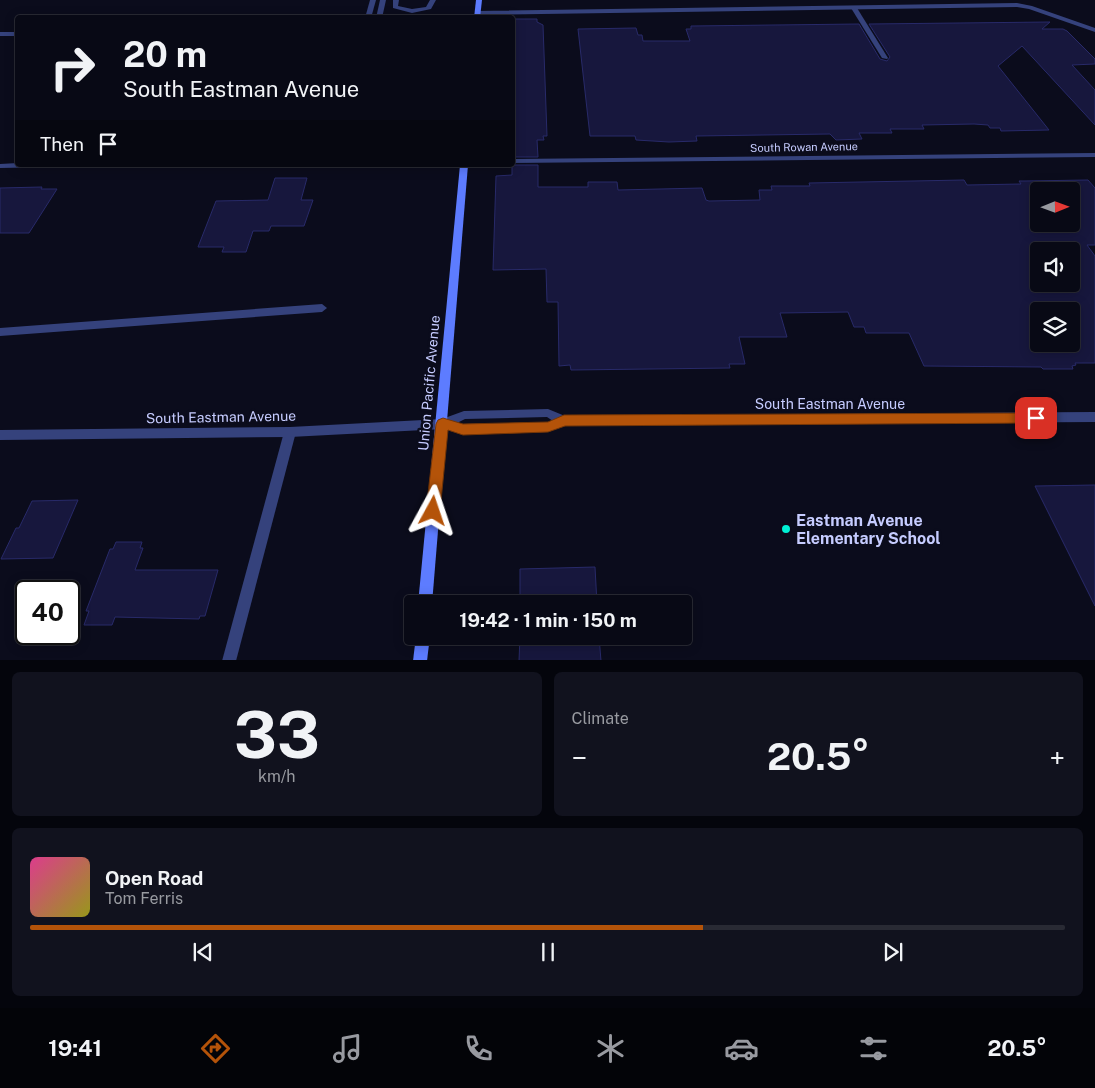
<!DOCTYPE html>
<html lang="en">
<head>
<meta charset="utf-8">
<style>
	body { margin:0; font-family:"Public Sans",sans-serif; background:#11121e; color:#f1f3f6; height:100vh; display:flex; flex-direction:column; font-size:19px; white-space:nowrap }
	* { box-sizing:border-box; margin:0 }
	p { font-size:16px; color:#989aa0 }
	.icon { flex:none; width:28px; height:28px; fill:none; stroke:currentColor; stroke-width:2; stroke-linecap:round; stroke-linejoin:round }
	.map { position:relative; height:660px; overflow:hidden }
	.panel { display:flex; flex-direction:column; gap:12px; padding:12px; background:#04050c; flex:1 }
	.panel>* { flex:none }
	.banner { position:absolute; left:15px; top:15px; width:500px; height:152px; border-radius:5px; box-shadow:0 2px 12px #0003,0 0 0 1px #292a34; background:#080915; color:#f1f3f6; overflow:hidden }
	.needle { width:32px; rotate:89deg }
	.tools { position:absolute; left:1030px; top:182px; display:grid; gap:10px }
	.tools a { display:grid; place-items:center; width:50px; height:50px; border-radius:5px; background:#080915; box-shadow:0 2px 12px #0003,0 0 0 1px #292a34; font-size:25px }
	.speed { position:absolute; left:15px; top:580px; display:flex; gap:10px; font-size:25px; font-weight:700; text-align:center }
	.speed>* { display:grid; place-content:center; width:65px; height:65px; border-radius:50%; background:#080915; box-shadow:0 2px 12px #0003,0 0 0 1px #292a34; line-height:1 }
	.speed .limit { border:2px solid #111; border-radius:8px; background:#fff; color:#111 }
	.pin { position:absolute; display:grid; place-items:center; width:42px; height:42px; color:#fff; margin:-21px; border-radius:10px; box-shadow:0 2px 8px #0006 }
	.me { position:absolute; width:55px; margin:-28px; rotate:5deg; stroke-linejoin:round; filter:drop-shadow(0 0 4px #0008) }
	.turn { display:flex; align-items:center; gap:18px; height:105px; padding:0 25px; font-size:22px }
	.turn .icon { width:65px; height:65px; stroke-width:2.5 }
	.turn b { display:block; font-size:35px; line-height:42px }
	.then { display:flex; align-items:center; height:48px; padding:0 25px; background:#0003; gap:10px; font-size:19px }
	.big { font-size:38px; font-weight:700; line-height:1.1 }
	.panel .card { flex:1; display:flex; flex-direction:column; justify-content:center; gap:8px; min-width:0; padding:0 18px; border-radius:8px; background:#11121e }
	.panel .dial { align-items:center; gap:0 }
	.dial b { font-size:65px; line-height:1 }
	.song { display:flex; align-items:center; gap:15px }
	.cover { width:60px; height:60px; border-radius:8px; background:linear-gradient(135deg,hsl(330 70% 55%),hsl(60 70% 35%)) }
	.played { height:5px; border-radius:2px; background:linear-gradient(90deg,#b45309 65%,#292a34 65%) }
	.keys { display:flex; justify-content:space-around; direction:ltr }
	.heat { display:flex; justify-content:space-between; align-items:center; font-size:28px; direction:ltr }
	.panel .tiles { flex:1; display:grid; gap:12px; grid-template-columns:1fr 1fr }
	.card:last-child { grid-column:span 2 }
	.trip { position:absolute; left:404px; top:595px; width:288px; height:50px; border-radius:5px; background:#080915; box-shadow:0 2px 12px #0003,0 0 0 1px #292a34; font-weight:700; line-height:50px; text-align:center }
	.dock { display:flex; height:80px; justify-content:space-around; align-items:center; background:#030408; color:#989aa0 }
	.dock .icon { width:35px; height:35px }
	.dock .selected { color:#b45309 }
	.dock b { font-size:22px; color:#f1f3f6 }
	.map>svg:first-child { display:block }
</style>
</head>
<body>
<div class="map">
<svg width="1095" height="661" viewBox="0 0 1095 661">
	<rect width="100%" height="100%" fill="#0b0c1c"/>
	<g fill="#17173d" stroke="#282a69" fill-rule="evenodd">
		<path d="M 512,19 L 537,19 L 537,22 L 543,25 L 547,136 L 543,136 L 544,140 L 537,140 L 538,157 L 512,157 Z"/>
		<path d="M 1050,22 L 1042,29 L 1063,29 L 1067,31 L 1095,59 L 1095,64 L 1072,65 L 1095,90 L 1095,125 L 1022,46 L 998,66 L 1049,130 L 1001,131 L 1000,128 L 990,128 L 988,125 L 974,124 L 922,125 L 924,129 L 890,129 L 892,133 L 859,133 L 862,139 L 836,140 L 830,134 L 696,136 L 697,141 L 669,142 L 636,140 L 635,136 L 590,136 L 578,29 L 636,28 L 638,35 L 642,35 L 643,41 L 690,41 L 686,29 L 691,29 L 691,26 L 859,24 L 880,59 L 887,61 L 890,57 L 869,24 Z"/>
		<path d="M 512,165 L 538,165 L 538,187 L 588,187 L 588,182 L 617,182 L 618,190 L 702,188 L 706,200 L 709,201 L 760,200 L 759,190 L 772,190 L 771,186 L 810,186 L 809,183 L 964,180 L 967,185 L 1021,184 L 1019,181 L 1024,181 L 1088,180 L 1095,188 L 1095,245 L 1087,245 L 1095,256 L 1095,363 L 1075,363 L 1076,365 L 1072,366 L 1073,369 L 1043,369 L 1041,367 L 924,366 L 909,333 L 866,333 L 864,327 L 854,327 L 848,312 L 780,313 L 787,337 L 739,337 L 745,364 L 729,364 L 730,368 L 571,370 L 570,365 L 559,366 L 558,302 L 547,302 L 546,269 L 493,270 L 496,176 L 512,175 ZM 1039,191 L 1071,191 L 1071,224 L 1039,224 ZM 1039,251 L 1071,251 L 1071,284 L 1039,284 ZM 1039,311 L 1071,311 L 1071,344 L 1039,344 Z"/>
		<path d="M 275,178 L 307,178 L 301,200 L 313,200 L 304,226 L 271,226 L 269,231 L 253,231 L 246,252 L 222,252 L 224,247 L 198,247 L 216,201 L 268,200 Z"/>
		<path d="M 42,187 L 41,189 L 57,189 L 29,233 L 0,233 L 0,188 Z"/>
		<path d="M 1095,485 L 1095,606 L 1035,486 Z"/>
		<path d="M 78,500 L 53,558 L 1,559 L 16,528 L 19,528 L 32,501 Z"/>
		<path d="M 116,542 L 142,542 L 140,548 L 143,548 L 135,570 L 218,570 L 205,616 L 200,616 L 199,619 L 115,617 L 112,625 L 84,625 L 89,611 L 86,611 L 110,549 L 113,549 Z"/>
		<path d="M 595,567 L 597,604 L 520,604 L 520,569 Z"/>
		<path d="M 520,636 L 599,636 L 601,661 L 519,661 Z"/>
	</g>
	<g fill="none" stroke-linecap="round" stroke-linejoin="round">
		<g fill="#35427c" fill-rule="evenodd">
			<path d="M 370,0 L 376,0 L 371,18 L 365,18 Z"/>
			<path d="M 380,0 L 386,0 L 382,18 L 376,18 Z"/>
			<path d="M 393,0 L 399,0 L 398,6 L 412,9 L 426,7 L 430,0 L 436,0 L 431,9 L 412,13 L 393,8 Z"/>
			<path d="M 852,7 L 857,8 L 888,58 L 887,59 L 882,58 L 851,8 Z"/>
			<rect x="0" y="32" width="18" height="4"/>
			<path d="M 18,163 L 18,165 L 58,165 L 54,167 L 0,168 L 0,164 Z"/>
			<path d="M 322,304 L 327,308 L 322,312 L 0,336 L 0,328 Z"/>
			<path d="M 290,427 L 294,429 L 296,432 L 236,661 L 222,661 L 284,432 L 286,429 Z"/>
		</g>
		<g fill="#35427c" fill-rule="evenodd">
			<path d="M 1017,3 L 1032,6 L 1095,28 L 1095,32 L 1029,9 L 1017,7 L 478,15 L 475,13 L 478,11 Z"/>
			<path d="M 1095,153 L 1095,157 L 512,163 L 512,159 Z"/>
			<path d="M 548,409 L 565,416 L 1095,412 L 1095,422 L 564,426 L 548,432 L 463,434 L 443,429 L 290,437 L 0,440 L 0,430 L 290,427 L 442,419 L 464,411 ZM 547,417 L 553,421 L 548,422 L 463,424 L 457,423 L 465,419 Z"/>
		</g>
		<g fill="#5d7cff" fill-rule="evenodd">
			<path d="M 476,0 L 482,0 L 480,18 L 474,18 Z"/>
			<path d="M 460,165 L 468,165 L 432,604 L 418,604 Z"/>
			<path d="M 416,636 L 430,636 L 427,661 L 413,661 Z"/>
		</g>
	</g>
	<path fill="#b45309" stroke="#753606" d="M 1036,413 L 1040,414 L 1042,418 L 1040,421 L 1036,423 L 565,426 L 548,432 L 463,435 L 448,430 L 440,511 L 438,516 L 433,517 L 429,516 L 426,511 L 436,424 L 438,420 L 443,418 L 463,424 L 548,422 L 564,415 Z"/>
	<circle fill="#00f1d5" stroke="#0b0c1c" stroke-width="2" cx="786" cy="529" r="5"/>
	<g text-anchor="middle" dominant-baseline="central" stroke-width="5" stroke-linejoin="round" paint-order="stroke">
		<g font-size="11" fill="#c6ccff" stroke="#0b0c1c">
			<text transform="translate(804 147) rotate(-1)">South Rowan Avenue</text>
		</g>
		<g font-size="14" fill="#c6ccff" stroke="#0b0c1c">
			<text transform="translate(429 383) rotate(-85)">Union Pacific Avenue</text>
			<text x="830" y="404">South Eastman Avenue</text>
			<text transform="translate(221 417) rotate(-1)">South Eastman Avenue</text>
		</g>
		<g font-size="16" font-weight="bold" fill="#c6ccff" stroke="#0b0c1c" text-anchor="start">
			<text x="796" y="520">Eastman Avenue<tspan x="796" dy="18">Elementary School</tspan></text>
		</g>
	</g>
</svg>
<div class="tools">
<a><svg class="needle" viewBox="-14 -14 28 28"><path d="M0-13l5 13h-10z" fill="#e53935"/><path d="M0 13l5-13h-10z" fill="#989aa0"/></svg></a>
<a><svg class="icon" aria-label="sound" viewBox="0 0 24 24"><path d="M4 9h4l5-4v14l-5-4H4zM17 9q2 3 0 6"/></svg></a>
<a><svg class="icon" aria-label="layers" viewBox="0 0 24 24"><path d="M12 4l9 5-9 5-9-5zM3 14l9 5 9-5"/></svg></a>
</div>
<div class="speed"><div class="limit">40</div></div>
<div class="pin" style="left:1036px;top:418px;background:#d93025"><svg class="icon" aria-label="arrive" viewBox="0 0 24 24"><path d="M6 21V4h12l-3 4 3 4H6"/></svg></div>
<svg class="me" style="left:433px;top:511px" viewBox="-20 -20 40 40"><path d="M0-17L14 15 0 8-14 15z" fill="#b45309" stroke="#fff" stroke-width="4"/></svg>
<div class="trip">19:42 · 1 min · 150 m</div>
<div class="banner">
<div class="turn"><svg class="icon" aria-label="right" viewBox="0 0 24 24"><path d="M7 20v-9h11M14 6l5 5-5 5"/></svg><div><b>20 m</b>South Eastman Avenue</div></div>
<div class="then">Then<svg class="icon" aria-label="arrive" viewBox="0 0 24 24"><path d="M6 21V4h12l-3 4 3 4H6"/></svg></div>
</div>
</div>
<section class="panel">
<div class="tiles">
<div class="card dial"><b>33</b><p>km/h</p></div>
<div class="card"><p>Climate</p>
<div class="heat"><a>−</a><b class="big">20.5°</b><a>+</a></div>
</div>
<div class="card">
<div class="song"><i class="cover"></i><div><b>Open Road</b><p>Tom Ferris</p></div></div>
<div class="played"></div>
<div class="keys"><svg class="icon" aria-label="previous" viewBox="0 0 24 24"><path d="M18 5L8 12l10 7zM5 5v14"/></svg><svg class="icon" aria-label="pause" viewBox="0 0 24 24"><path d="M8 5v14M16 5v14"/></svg><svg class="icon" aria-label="next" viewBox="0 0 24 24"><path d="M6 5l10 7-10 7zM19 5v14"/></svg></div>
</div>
</div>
</section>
<nav class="dock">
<b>19:41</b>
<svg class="icon selected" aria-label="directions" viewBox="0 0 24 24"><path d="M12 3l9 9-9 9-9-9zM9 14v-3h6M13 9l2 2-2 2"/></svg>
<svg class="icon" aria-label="music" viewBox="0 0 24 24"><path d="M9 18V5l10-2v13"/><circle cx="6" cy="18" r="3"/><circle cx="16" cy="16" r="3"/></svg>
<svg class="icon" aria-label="phone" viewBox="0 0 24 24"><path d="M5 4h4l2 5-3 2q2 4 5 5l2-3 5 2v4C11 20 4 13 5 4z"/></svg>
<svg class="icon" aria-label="climate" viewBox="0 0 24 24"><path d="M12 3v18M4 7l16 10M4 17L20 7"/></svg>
<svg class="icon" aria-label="car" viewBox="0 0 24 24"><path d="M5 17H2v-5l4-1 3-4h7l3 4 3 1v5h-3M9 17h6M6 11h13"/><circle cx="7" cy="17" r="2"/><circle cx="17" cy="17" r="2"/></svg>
<svg class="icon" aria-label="filters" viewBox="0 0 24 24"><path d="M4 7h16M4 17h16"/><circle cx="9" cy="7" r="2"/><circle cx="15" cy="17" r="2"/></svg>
<b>20.5°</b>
</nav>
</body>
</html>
